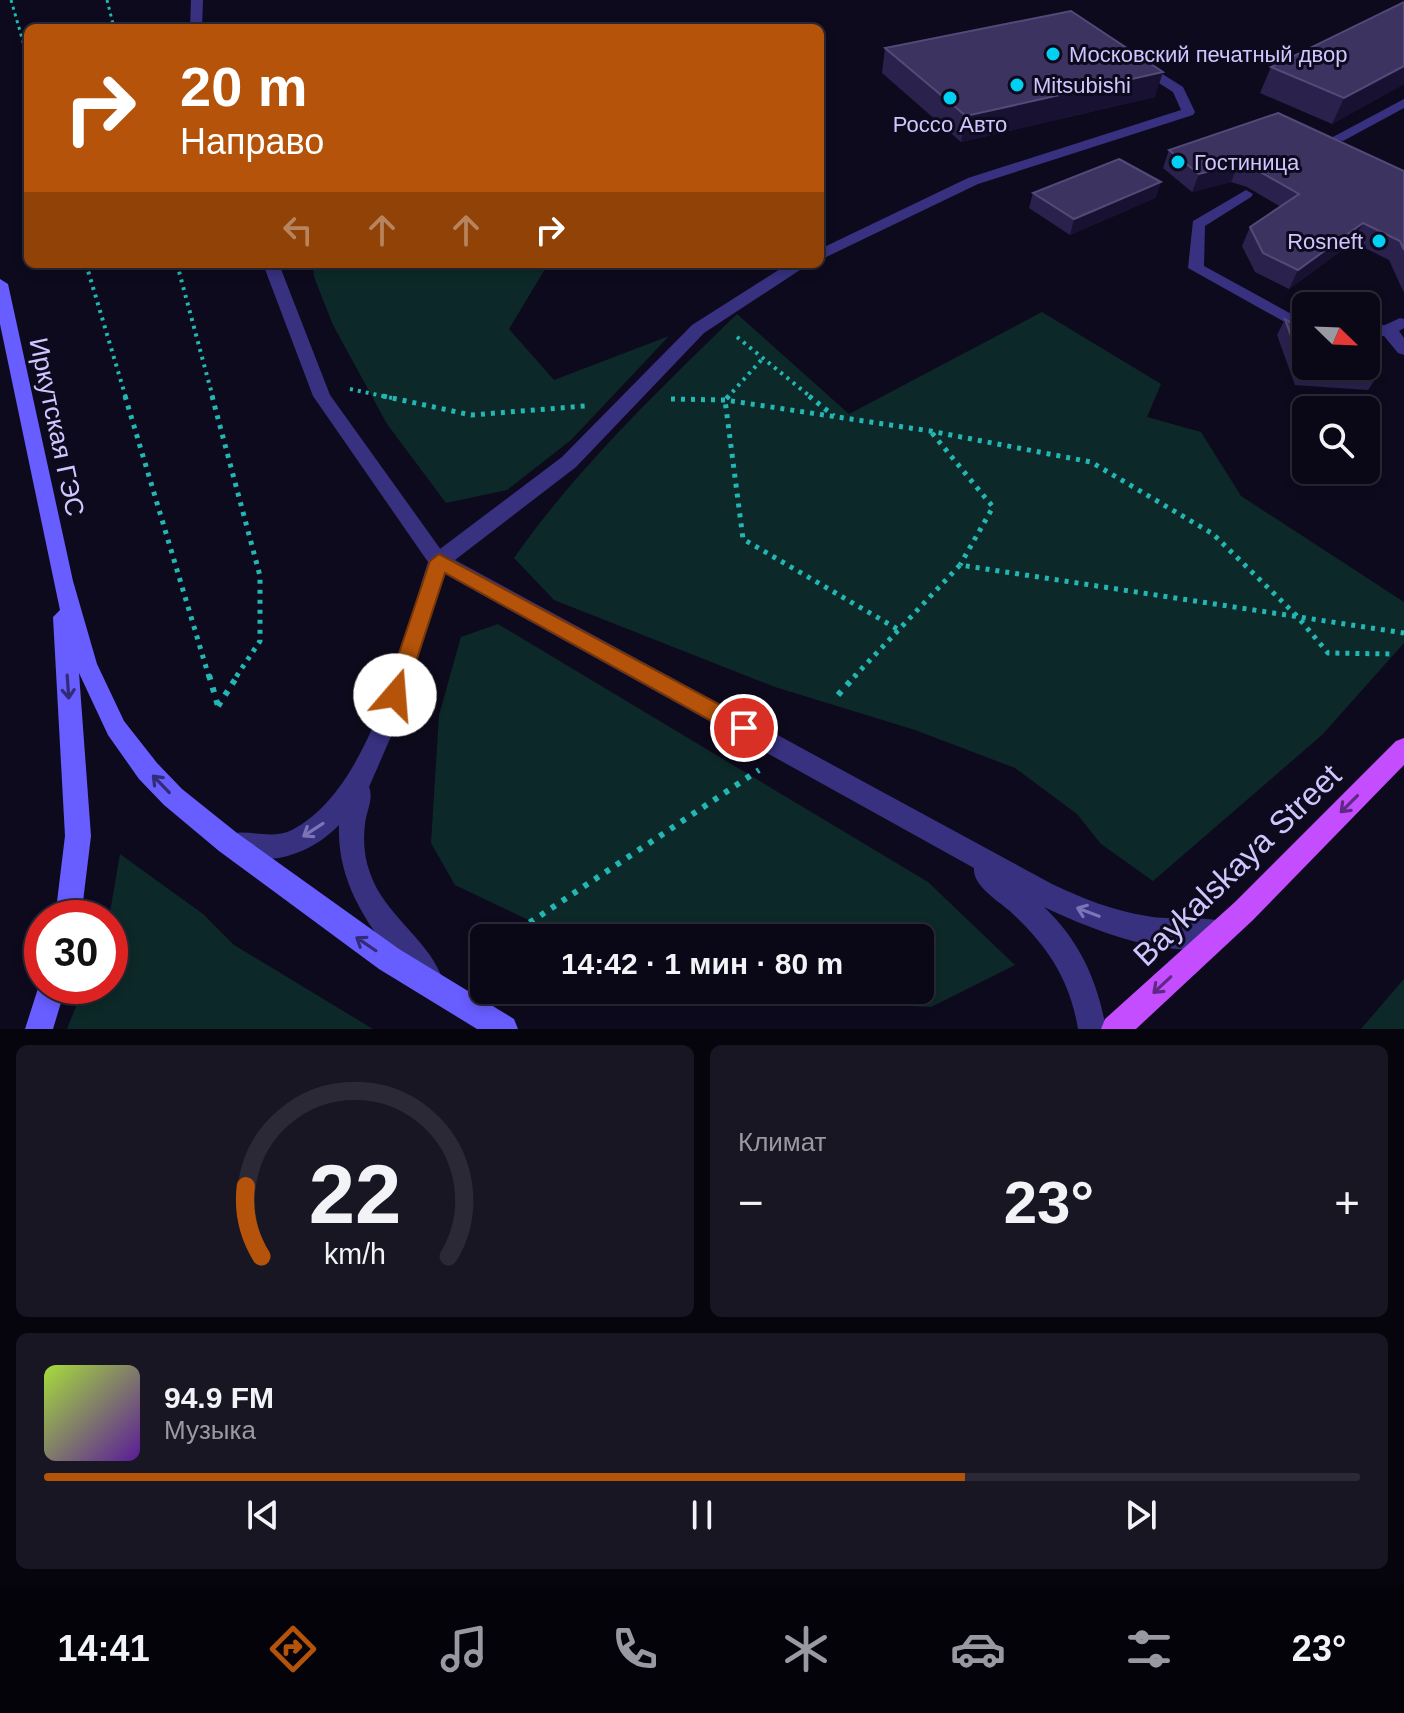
<!DOCTYPE html>
<html lang="ru">
<head>
<meta charset="utf-8">
<style>
	body { margin:0; font-family:Arial,sans-serif; background:#181623; color:#f1f3f6; height:100vh; display:flex; flex-direction:column; font-size:30px; white-space:nowrap }
	* { box-sizing:border-box; margin:0 }
	p { font-size:26px; color:#999aa1 }
	.icon { flex:none; width:44px; height:44px; fill:none; stroke:currentColor; stroke-width:2; stroke-linecap:round; stroke-linejoin:round }
	.map { position:relative; height:1029px; overflow:hidden }
	.sheet { display:flex; flex-direction:column; gap:16px; padding:16px; background:#06040c; flex:1 }
	.sheet>* { flex:none }
	.guide { position:absolute; left:24px; top:24px; width:800px; height:244px; border-radius:12px; box-shadow:0 4px 12px #0003,0 0 0 2px #2a2935; background:#b45309; color:#fff; overflow:hidden }
	.needle { width:52px; rotate:113deg }
	.buttons { position:absolute; left:1292px; top:292px; display:grid; gap:16px }
	.buttons a { display:grid; place-items:center; width:88px; height:88px; border-radius:12px; background:#0a0816; box-shadow:0 4px 12px #0003,0 0 0 2px #2a2935; font-size:40px }
	.speed { position:absolute; left:24px; top:900px; display:flex; gap:16px; font-size:40px; font-weight:700; text-align:center }
	.speed>* { display:grid; place-content:center; width:104px; height:104px; border-radius:50%; background:#0a0816; box-shadow:0 4px 12px #0003,0 0 0 2px #2a2935; line-height:1 }
	.speed .limit { border:12px solid #d22; background:#fff; color:#111 }
	.pin { position:absolute; display:grid; place-items:center; width:68px; height:68px; color:#fff; margin:-34px; border:4px solid #fff; border-radius:50%; box-shadow:0 2px 8px #0007 }
	.me { position:absolute; width:88px; margin:-44px; rotate:18deg; stroke-linejoin:round; filter:drop-shadow(0 0 6px #0008) }
	.turn { display:flex; align-items:center; gap:28px; height:168px; padding:0 24px; font-size:36px }
	.turn .icon { width:104px; height:104px; stroke-width:2.5 }
	.turn b { display:block; font-size:56px; line-height:68px }
	.lanes { display:flex; align-items:center; height:76px; padding:0 24px; background:#0003; justify-content:center; gap:40px; direction:ltr }
	.lanes .off { opacity:.35 }
	.big { font-size:60px; font-weight:800; line-height:1.1 }
	.sheet .widget { flex:1; display:flex; flex-direction:column; justify-content:center; gap:12px; min-width:0; padding:0 28px; border-radius:12px; background:#181623 }
	.sheet .dial { align-items:center; gap:0 }
	.dial svg { height:208px; overflow:visible; fill:none; stroke:#2a2935; stroke-width:7; stroke-linecap:round; text-anchor:middle }
	.dial text { fill:#f1f3f6; stroke:none }
	.song { display:flex; align-items:center; gap:24px }
	.cover { width:96px; height:96px; border-radius:12px; background:linear-gradient(135deg,hsl(80 70% 55%),hsl(270 70% 35%)) }
	.played { height:8px; border-radius:4px; background:linear-gradient(90deg,#b45309 70%,#2a2935 70%) }
	.keys { display:flex; justify-content:space-around; direction:ltr }
	.heat { display:flex; justify-content:space-between; align-items:center; font-size:44px; direction:ltr }
	.sheet .tiles { flex:1; display:grid; gap:16px; grid-template-columns:1fr 1fr }
	.widget:last-child { grid-column:span 2 }
	.trip { position:absolute; left:470px; top:924px; width:464px; height:80px; border-radius:12px; background:#0a0816; box-shadow:0 4px 12px #0003,0 0 0 2px #2a2935; font-weight:800; line-height:80px; text-align:center }
	.dock { display:flex; height:128px; justify-content:space-around; align-items:center; background:#040309; color:#999aa1 }
	.dock .icon { width:56px; height:56px }
	.dock .active { color:#b45309 }
	.dock b { font-size:36px; color:#f1f3f6 }
	.map>svg:first-child { display:block }
</style>
</head>
<body>
<div class="map">
<svg width="1404" height="1029" viewBox="0 0 1404 1029">
	<rect width="100%" height="100%" fill="#0e0a1d"/>
	<g fill="#0d2828">
		<path d="M 313,264 L 543,264 L 545,269 L 509,329 L 554,380 L 669,336 L 571,440 L 507,490 L 446,503 L 387,424 L 333,325 L 314,277 Z"/>
		<path d="M 1042,312 L 1161,384 L 1147,417 L 1201,432 L 1241,496 L 1404,602 L 1404,643 L 1322,735 L 1153,881 L 1101,844 L 1077,814 L 1015,768 L 915,730 L 775,687 L 554,600 L 514,558 C 577,468 658,391 737,314 L 849,414 Z"/>
		<path d="M 498,624 L 928,882 L 1015,965 L 931,1007 L 800,1001 L 733,990 L 920,990 L 920,938 L 566,938 L 455,885 L 431,843 L 439,715 L 461,637 Z"/>
		<path d="M 120,854 L 203,914 L 234,945 L 373,1029 L 67,1029 L 84,986 L 110,986 L 109,918 Z"/>
		<path d="M 1404,979 L 1404,1029 L 1361,1029 Z"/>
	</g>
	<g fill="none" stroke-linecap="round" stroke-linejoin="round">
		<g stroke="#23b6b3" stroke-width="3" stroke-dasharray="3 4" stroke-linecap="butt">
			<path d="M 11,0 L 28,59"/>
			<path d="M 107,0 L 114,28"/>
		</g>
		<g stroke="#23b6b3" stroke-width="4" stroke-dasharray="3 5" stroke-linecap="butt">
			<path d="M 86,264 L 126,398"/>
			<path d="M 177,264 L 213,398"/>
			<path d="M 737,337 L 812,398"/>
			<path d="M 350,389 L 392,398"/>
			<path d="M 727,398 L 764,357"/>
		</g>
		<g stroke="#23b6b3" stroke-width="5" stroke-dasharray="4 6" stroke-linecap="butt">
			<path d="M 125,396 L 209,677"/>
			<path d="M 212,396 L 260,576 L 260,641 L 236,677"/>
			<path d="M 383,396 L 471,415 L 585,406"/>
			<path d="M 729,396 L 725,400 L 743,539 L 899,630"/>
			<path d="M 809,396 L 834,416"/>
			<path d="M 671,399 L 725,400 L 930,431 L 1091,462 L 1213,534 L 1296,615 L 1328,653 L 1394,654"/>
			<path d="M 932,433 L 993,507 L 960,565"/>
			<path d="M 854,677 L 960,565 L 1404,633"/>
		</g>
		<g stroke="#23b6b3" stroke-width="6" stroke-dasharray="5 8" stroke-linecap="butt">
			<path d="M 209,675 L 218,706"/>
			<path d="M 838,695 L 856,675"/>
			<path d="M 218,706 L 238,675"/>
			<path d="M 508,937 L 759,770"/>
		</g>
		<g fill="#373180" fill-rule="evenodd">
			<path d="M 1137,63 L 1145,63 L 1183,87 L 1195,112 L 1193,115 L 978,184 L 820,260 L 820,249 L 968,178 L 1181,110 L 1173,92 L 1137,69 Z"/>
			<path d="M 1404,99 L 1404,108 L 1343,141 L 1331,138 Z"/>
			<path d="M 1246,190 L 1253,194 L 1251,197 L 1205,226 L 1204,266 L 1306,322 L 1306,334 L 1188,268 L 1193,221 Z"/>
			<path d="M 788,264 L 809,264 L 704,333 L 576,467 L 455,560 L 1052,884 C 1082,898 1113,911 1147,916 C 1171,921 1206,915 1228,923 L 1232,933 L 1228,943 C 1176,964 1092,930 1044,907 C 1080,941 1098,982 1106,1029 L 1078,1029 C 1070,980 1048,947 1012,913 C 1000,902 972,886 974,868 L 432,567 L 429,561 L 432,555 L 562,457 L 692,325 Z"/>
			<path d="M 1400,318 L 1404,319 L 1404,328 L 1399,331 L 1404,338 L 1404,355 L 1398,353 L 1384,336 L 1366,336 L 1366,326 L 1385,325 Z"/>
		</g>
		<g fill="#373180" fill-rule="evenodd">
			<path d="M 191,0 L 203,0 L 202,28 L 190,28 Z"/>
			<path d="M 263,264 L 279,264 L 330,395 L 449,561 L 399,718 L 369,787 C 374,799 366,812 365,824 C 363,840 364,857 370,873 C 384,914 426,938 441,975 L 437,985 L 427,989 C 413,983 405,971 396,960 C 363,919 337,878 339,825 C 309,856 266,868 226,853 L 222,844 L 226,835 C 246,827 269,841 292,830 C 371,789 402,642 428,562 L 313,396 Z"/>
		</g>
		<g fill="#685dff" fill-rule="evenodd">
			<path d="M 0,279 L 8,284 L 73,581 L 97,664 L 124,721 L 157,763 L 182,789 L 237,833 L 399,949 L 514,1019 L 518,1029 L 477,1029 L 379,969 L 219,851 L 164,805 L 139,779 L 108,735 L 79,673 L 91,836 L 81,918 L 55,918 L 65,836 L 53,617 L 60,610 L 0,324 Z"/>
			<path d="M 42,976 L 42,986 L 66,986 L 53,1029 L 25,1029 Z"/>
		</g>
		<path fill="#c34dff" fill-rule="evenodd" d="M 1404,738 L 1404,765 L 1253,920 L 1136,1029 L 1101,1029 L 1105,1019 L 1235,902 L 1396,741 Z"/>
	</g>
	<g fill="#2b214d">
		<path d="M 1404,2 L 1404,84 L 1332,124 L 1260,93 L 1271,67 Z"/>
		<path d="M 885,48 L 1155,97 L 961,142 L 882,73 Z"/>
		<path d="M 1169,150 L 1404,171 L 1404,293 L 1389,260 L 1353,242 L 1289,289 L 1255,272 L 1242,246 L 1250,227 L 1281,207 L 1247,187 L 1231,182 L 1192,192 L 1163,168 Z"/>
		<path d="M 1161,182 L 1155,198 L 1070,235 L 1029,208 L 1033,193 Z"/>
		<path d="M 1285,319 L 1378,375 L 1368,390 L 1295,385 L 1277,335 Z"/>
	</g>
	<g fill="#181132">
		<path d="M 1404,66 L 1404,84 L 1332,124 L 1344,98 Z"/>
		<path d="M 1163,72 L 1155,97 L 961,142 L 966,116 Z"/>
		<path d="M 1238,164 L 1231,182 L 1192,192 L 1199,174 Z"/>
		<path d="M 1161,182 L 1155,198 L 1070,235 L 1074,219 Z"/>
		<path d="M 1363,223 L 1353,242 L 1289,289 L 1298,270 Z"/>
	</g>
	<g fill="#3d3360" stroke="#544a79" stroke-width="2">
		<path d="M 1404,2 L 1404,66 L 1344,98 L 1271,67 Z"/>
		<path d="M 1071,11 L 1163,72 L 966,116 L 885,48 Z"/>
		<path d="M 1278,113 L 1404,171 L 1404,250 L 1400,241 L 1363,223 L 1298,270 L 1263,253 L 1250,227 L 1299,194 L 1255,169 L 1238,164 L 1199,174 L 1169,150 Z"/>
		<path d="M 1119,159 L 1161,182 L 1074,219 L 1033,193 Z"/>
		<path d="M 1285,319 L 1306,332 L 1306,366 L 1363,366 L 1378,375 L 1303,370 Z"/>
	</g>
	<defs><path id="oneway-shaft" d="M-6 0H5M1.5-3L5.5 0L1.5 3" fill="none" stroke-width="1.6" stroke-linecap="round" stroke-linejoin="round" transform="scale(2)"/></defs>
	<g stroke="#322b77">
		<use href="#oneway-shaft" transform="translate(68 687) rotate(86)"/>
		<use href="#oneway-shaft" transform="translate(161 784) rotate(-134)"/>
		<use href="#oneway-shaft" transform="translate(366 944) rotate(-146)"/>
	</g>
	<g stroke="#5f2883">
		<use href="#oneway-shaft" transform="translate(1349 804) rotate(135)"/>
		<use href="#oneway-shaft" transform="translate(1162 985) rotate(137)"/>
	</g>
	<g stroke="#7b74b9">
		<use href="#oneway-shaft" transform="translate(313 830) rotate(147)"/>
		<use href="#oneway-shaft" transform="translate(1088 912) rotate(-159)"/>
	</g>
	<path fill="#b45309" stroke="#753606" stroke-width="2" d="M 439,554 L 752,722 L 755,728 L 752,735 L 744,738 L 737,735 L 445,573 L 405,695 L 402,702 L 395,704 L 388,702 L 385,695 L 430,561 Z"/>
	<g fill="#00d0f1" stroke="#0e0a1d" stroke-width="3">
		<circle cx="1053" cy="54" r="8"/>
		<circle cx="1017" cy="85" r="8"/>
		<circle cx="950" cy="98" r="8"/>
		<circle cx="1178" cy="162" r="8"/>
		<circle cx="1379" cy="241" r="8"/>
	</g>
	<g text-anchor="middle" dominant-baseline="central" stroke-width="6" stroke-linejoin="round" paint-order="stroke">
		<g font-size="22" fill="#cfc6ff" stroke="#0e0a1d" text-anchor="start">
			<text x="1069" y="54">Московский печатный двор</text>
			<text x="1033" y="85">Mitsubishi</text>
			<text x="950" y="124" text-anchor="middle">Россо Авто</text>
			<text x="1194" y="162">Гостиница</text>
			<text x="1363" y="241" text-anchor="end">Rosneft</text>
		</g>
		<g font-size="26" fill="#cfc6ff" stroke="#0e0a1d">
			<text transform="translate(57 427) rotate(78)">Иркутская ГЭС</text>
		</g>
		<g font-size="32" fill="#cfc6ff" stroke="#0e0a1d">
			<text transform="translate(1237 865) rotate(-44)">Baykalskaya Street</text>
		</g>
	</g>
</svg>
<div class="buttons">
<a><svg class="needle" viewBox="-14 -14 28 28"><path d="M0-13l5 13h-10z" fill="#e53935"/><path d="M0 13l5-13h-10z" fill="#999aa1"/></svg></a>
<a><svg class="icon" aria-label="search" viewBox="0 0 24 24"><circle cx="10" cy="10" r="6"/><path d="M15 15l6 6"/></svg></a>
</div>
<div class="speed"><div class="limit">30</div></div>
<div class="pin" style="left:744px;top:728px;background:#d93025"><svg class="icon" aria-label="arrive" viewBox="0 0 24 24"><path d="M6 21V4h12l-3 4 3 4H6"/></svg></div>
<svg class="me" style="left:395px;top:695px" viewBox="-20 -20 40 40"><circle r="19" fill="#fff"/><path d="M0-13L10 11 0 6-10 11z" fill="#b45309"/></svg>
<div class="trip">14:42 · 1 мин · 80 m</div>
<div class="guide">
<div class="turn"><svg class="icon" aria-label="right" viewBox="0 0 24 24"><path d="M7 20v-9h11M14 6l5 5-5 5"/></svg><div><b>20 m</b>Направо</div></div>
<div class="lanes"><svg class="icon off" aria-label="left" viewBox="0 0 24 24"><path d="M17 20v-9H6M10 6l-5 5 5 5"/></svg><svg class="icon off" aria-label="ahead" viewBox="0 0 24 24"><path d="M12 20V5M6 11l6-6 6 6"/></svg><svg class="icon off" aria-label="ahead" viewBox="0 0 24 24"><path d="M12 20V5M6 11l6-6 6 6"/></svg><svg class="icon" aria-label="right" viewBox="0 0 24 24"><path d="M7 20v-9h11M14 6l5 5-5 5"/></svg></div>
</div>
</div>
<section class="sheet">
<div class="tiles">
<div class="widget dial"><svg viewBox="0 0 100 80">
<path d="M14 69A42 42 0 1 1 86 69"/>
<path d="M14 69A42 42 0 0 1 8 42" stroke="#b45309"/>
<text x="50" y="56" font-size="32" font-weight="700">22</text>
<text x="50" y="72" font-size="11">km/h</text>
</svg></div>
<div class="widget"><p>Климат</p>
<div class="heat"><a>−</a><b class="big">23°</b><a>+</a></div>
</div>
<div class="widget">
<div class="song"><i class="cover"></i><div><b>94.9 FM</b><p>Музыка</p></div></div>
<div class="played"></div>
<div class="keys"><svg class="icon" aria-label="previous" viewBox="0 0 24 24"><path d="M18 5L8 12l10 7zM5 5v14"/></svg><svg class="icon" aria-label="pause" viewBox="0 0 24 24"><path d="M8 5v14M16 5v14"/></svg><svg class="icon" aria-label="next" viewBox="0 0 24 24"><path d="M6 5l10 7-10 7zM19 5v14"/></svg></div>
</div>
</div>
</section>
<nav class="dock">
<b>14:41</b>
<svg class="icon active" aria-label="directions" viewBox="0 0 24 24"><path d="M12 3l9 9-9 9-9-9zM9 14v-3h6M13 9l2 2-2 2"/></svg>
<svg class="icon" aria-label="music" viewBox="0 0 24 24"><path d="M9 18V5l10-2v13"/><circle cx="6" cy="18" r="3"/><circle cx="16" cy="16" r="3"/></svg>
<svg class="icon" aria-label="phone" viewBox="0 0 24 24"><path d="M5 4h4l2 5-3 2q2 4 5 5l2-3 5 2v4C11 20 4 13 5 4z"/></svg>
<svg class="icon" aria-label="climate" viewBox="0 0 24 24"><path d="M12 3v18M4 7l16 10M4 17L20 7"/></svg>
<svg class="icon" aria-label="car" viewBox="0 0 24 24"><path d="M5 17H2v-5l4-1 3-4h7l3 4 3 1v5h-3M9 17h6M6 11h13"/><circle cx="7" cy="17" r="2"/><circle cx="17" cy="17" r="2"/></svg>
<svg class="icon" aria-label="filters" viewBox="0 0 24 24"><path d="M4 7h16M4 17h16"/><circle cx="9" cy="7" r="2"/><circle cx="15" cy="17" r="2"/></svg>
<b>23°</b>
</nav>
</body>
</html>
